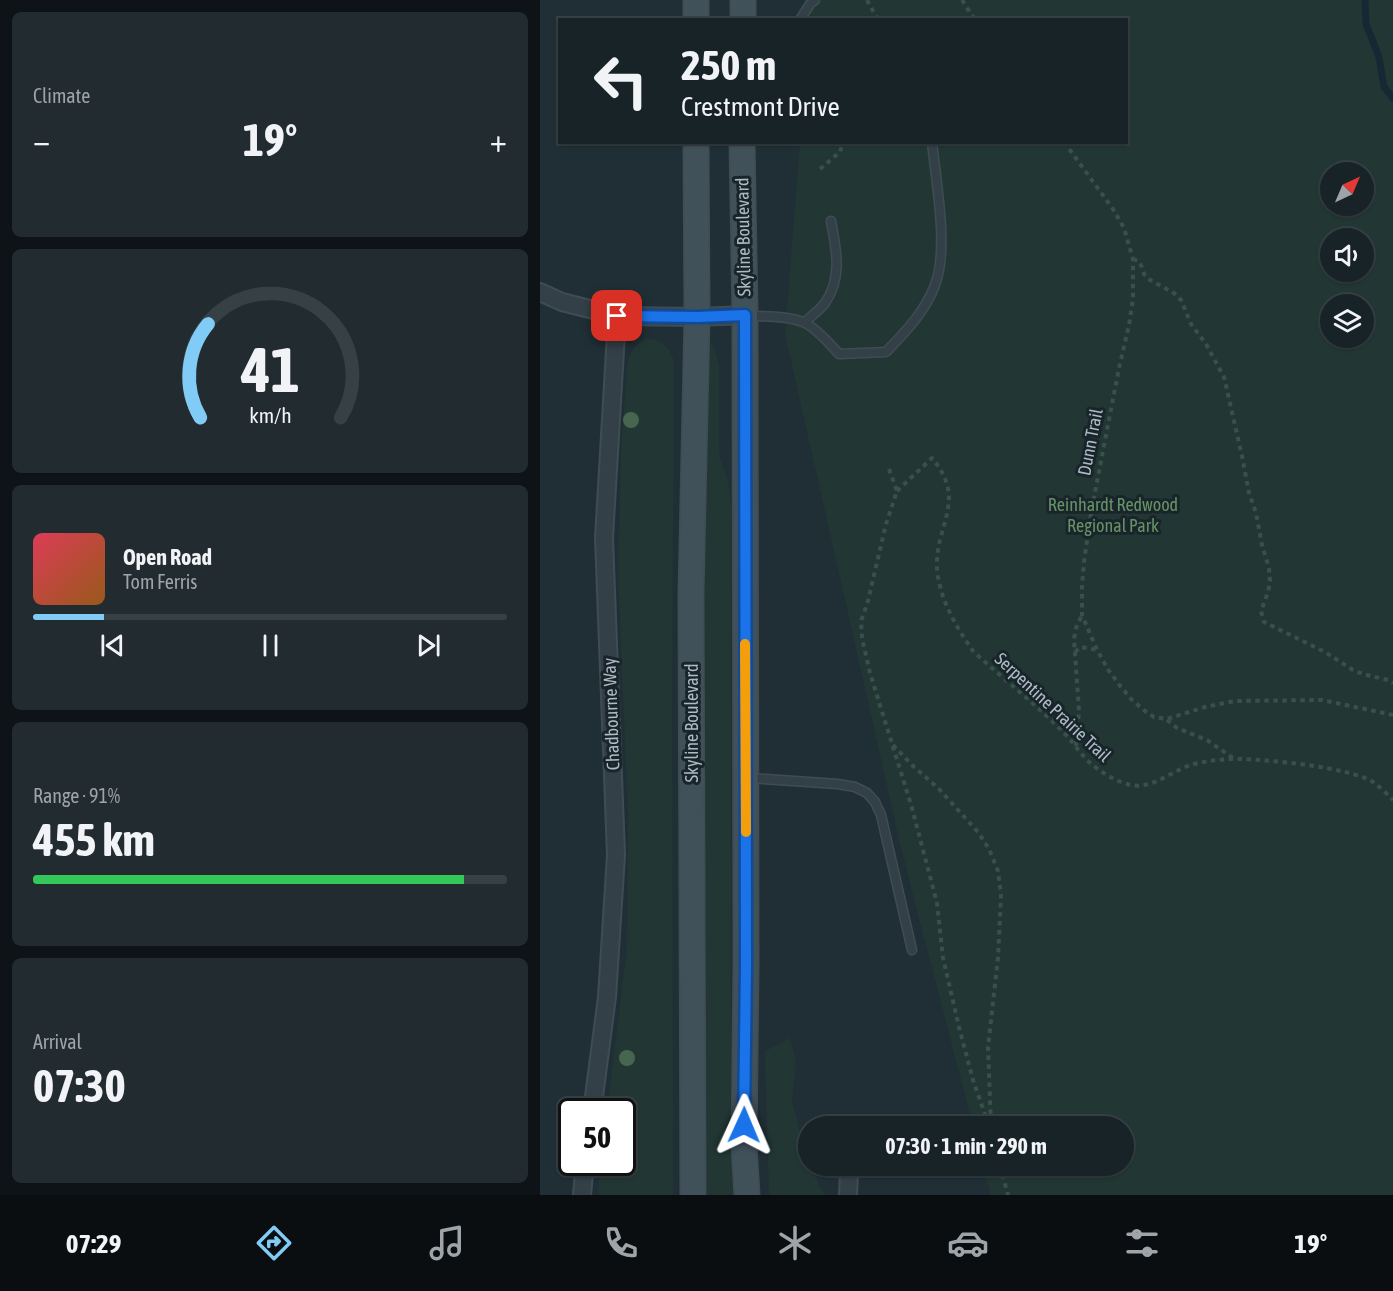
<!DOCTYPE html>
<html lang="en">
<head>
<meta charset="utf-8">
<style>
	body { margin:0; font-family:"Asap Condensed",sans-serif; background:#212b30; color:#f1f3f6; height:100vh; display:flex; flex-direction:column; font-size:22px; white-space:nowrap }
	* { box-sizing:border-box; margin:0 }
	p { font-size:20px; color:#9fa4a8 }
	.icon { flex:none; width:33px; height:33px; fill:none; stroke:currentColor; stroke-width:2; stroke-linecap:round; stroke-linejoin:round }
	.map { position:relative; flex:1; overflow:hidden }
	.panel { display:flex; flex-direction:column; gap:12px; padding:12px; background:#0d1316; width:540px }
	.panel>* { flex:none }
	.top-card { position:absolute; left:18px; top:18px; width:570px; height:126px; border-radius:0px; box-shadow:0 2px 4px #0004,0 0 0 2px #364045; background:#182328; color:#f1f3f6; overflow:hidden }
	.needle { width:39px; rotate:44deg }
	.fabs { position:absolute; left:780px; top:162px; display:grid; gap:12px }
	.fabs a { display:grid; place-items:center; width:54px; height:54px; border-radius:50%; background:#182328; box-shadow:0 2px 4px #0004,0 0 0 2px #364045; font-size:30px }
	.speed { position:absolute; left:18px; top:1098px; display:flex; gap:12px; font-size:30px; font-weight:700; text-align:center }
	.speed>* { display:grid; place-content:center; width:78px; height:78px; border-radius:50%; background:#182328; box-shadow:0 2px 4px #0004,0 0 0 2px #364045; line-height:1 }
	.speed .limit { border:3px solid #111; border-radius:9px; background:#fff; color:#111 }
	.pin { position:absolute; display:grid; place-items:center; width:51px; height:51px; color:#fff; margin:-26px; border-radius:12px; box-shadow:0 3px 9px #0006 }
	.me { position:absolute; width:66px; margin:-33px; rotate:1deg; stroke-linejoin:round; filter:drop-shadow(0 0 4px #0008) }
	.turn { display:flex; align-items:center; gap:21px; height:126px; padding:0 24px; font-size:27px }
	.turn .icon { width:78px; height:78px; stroke-width:2.5 }
	.turn b { display:block; font-size:42px; line-height:51px }
	.big { font-size:45px; font-weight:700; line-height:1.1 }
	.panel .tile { flex:1; display:flex; flex-direction:column; justify-content:center; gap:9px; min-width:0; padding:0 21px; border-radius:9px; background:#212b30 }
	.panel .dial { align-items:center; gap:0 }
	.dial svg { height:156px; overflow:visible; fill:none; stroke:#364045; stroke-width:7; stroke-linecap:round; text-anchor:middle }
	.dial text { fill:#f1f3f6; stroke:none }
	.song { display:flex; align-items:center; gap:18px }
	.cover { width:72px; height:72px; border-radius:9px; background:linear-gradient(135deg,hsl(350 70% 55%),hsl(30 70% 35%)) }
	.played { height:6px; border-radius:3px; background:linear-gradient(90deg,#80ccf6 15%,#364045 15%) }
	.keys { display:flex; justify-content:space-around; direction:ltr }
	.heat { display:flex; justify-content:space-between; align-items:center; font-size:33px; direction:ltr }
	.charge { height:9px; border-radius:4px; background:linear-gradient(90deg,#34c759 91%,#364045 0) }
	.trip { position:absolute; left:258px; top:1116px; width:336px; height:60px; border-radius:30px; background:#182328; box-shadow:0 2px 4px #0004,0 0 0 2px #364045; font-weight:700; line-height:60px; text-align:center }
	.tab-bar { display:flex; height:96px; justify-content:space-around; align-items:center; background:#0a0e10; color:#9fa4a8 }
	.tab-bar .icon { width:42px; height:42px }
	.tab-bar .on { color:#80ccf6 }
	.tab-bar b { font-size:27px; color:#f1f3f6 }
	main { display:flex; flex:1; min-height:0 }
	.map>svg:first-child { display:block }
</style>
</head>
<body>
<main>
<section class="panel">
<div class="tile"><p>Climate</p>
<div class="heat"><a>−</a><b class="big">19°</b><a>+</a></div>
</div>
<div class="tile dial"><svg viewBox="0 0 100 80">
<path d="M14 69A42 42 0 1 1 86 69"/>
<path d="M14 69A42 42 0 0 1 18 21" stroke="#80ccf6"/>
<text x="50" y="56" font-size="32" font-weight="700">41</text>
<text x="50" y="72" font-size="11">km/h</text>
</svg></div>
<div class="tile">
<div class="song"><i class="cover"></i><div><b>Open Road</b><p>Tom Ferris</p></div></div>
<div class="played"></div>
<div class="keys"><svg class="icon" aria-label="previous" viewBox="0 0 24 24"><path d="M18 5L8 12l10 7zM5 5v14"/></svg><svg class="icon" aria-label="pause" viewBox="0 0 24 24"><path d="M8 5v14M16 5v14"/></svg><svg class="icon" aria-label="next" viewBox="0 0 24 24"><path d="M6 5l10 7-10 7zM19 5v14"/></svg></div>
</div>
<div class="tile"><p>Range · 91%</p><b class="big">455 km</b><div class="charge"></div></div>
<div class="tile"><p>Arrival</p><b class="big">07:30</b></div>
</section>
<div class="map">
<svg width="853" height="1195" viewBox="0 0 853 1195">
	<rect width="100%" height="100%" fill="#202f36"/>
	<g fill="#223734" fill-rule="evenodd">
		<path d="M 272,0 L 853,0 L 853,1195 L 451,1195 L 443,1166 L 584,1166 L 584,1126 L 433,1126 L 362,852 L 245,334 L 260,143 L 586,142 L 586,20 L 270,19 ZM 790,172 L 824,172 L 824,206 L 790,206 ZM 790,238 L 824,238 L 824,272 L 790,272 ZM 790,304 L 824,304 L 824,338 L 790,338 Z"/>
		<path d="M 106,339 C 121,338 131,348 134,362 L 132,700 L 133,1195 L 58,1195 L 61,1163 L 82,1162 L 82,1112 L 67,1111 L 87,948 L 88,810 L 78,577 L 81,454 L 87,367 C 90,354 93,345 106,339 Z"/>
		<path d="M 167,339 L 169,340 L 176,353 L 179,367 L 179,451 L 180,458 L 188,480 L 191,503 L 191,1098 L 193,1195 L 165,1195 L 163,1100 L 165,342 Z"/>
		<path d="M 250,1038 L 256,1061 L 252,1100 L 260,1133 L 264,1141 L 268,1141 L 268,1166 L 276,1166 L 273,1175 L 276,1176 L 279,1186 L 286,1195 L 229,1195 L 225,1051 Z"/>
	</g>
	<g fill="none" stroke-linecap="round" stroke-linejoin="round">
		<path stroke="#142933" stroke-width="7" d="M 825,0 L 826,24 L 839,57 L 844,87 L 853,98"/>
		<defs>
			<g id="lane">
				<path d="M 260,20 L 270,4 L 275,0"/>
				<path d="M 206,316 C 224,316 246,316 263,322 C 274,326 291,345 299,354 L 346,352 C 365,332 385,312 395,285 C 409,248 396,183 392,142"/>
				<path d="M 265,322 C 271,316 280,310 285,303 C 303,277 296,249 291,221"/>
				<path d="M 209,778 L 298,784 L 315,787 L 327,793 L 335,802 L 341,815 L 372,950"/>
			</g>
			<g id="street">
				<path d="M 0,292 L 22,302 L 77,316 L 157,317 L 205,315"/>
				<path d="M 52,1112 L 67,997 L 76,855 L 64,538 L 77,316"/>
				<path d="M 42,1195 L 45,1162"/>
				<path d="M 308,1195 L 309,1174"/>
			</g>
			<g id="secondary">
				<path d="M 156,0 L 156,20"/>
				<path d="M 203,20 L 203,0"/>
				<path d="M 202,142 L 205,315 L 206,964 L 204,1145 L 207,1195"/>
				<path d="M 153,1195 L 151,593 L 157,317 L 156,142"/>
			</g>
		</defs>
		<use href="#lane" stroke="#404c53" stroke-width="11"/>
		<use href="#street" stroke="#404c53" stroke-width="20"/>
		<use href="#secondary" stroke="#404c53" stroke-width="27"/>
		<g stroke="#3a504c" stroke-width="4" stroke-dasharray="4.5 4.5" stroke-linecap="butt">
			<path d="M 327,0 L 338,20"/>
			<path d="M 422,0 L 435,20"/>
			<path d="M 524,142 L 573,209 L 584,228 L 593,259 L 593,299 L 589,325 L 579,368 L 551,513 L 544,562 L 542,586 L 542,615 L 557,650 L 569,671 L 581,687 L 592,700 L 605,711 L 614,717 L 627,719 L 665,707 L 695,701 L 782,700 L 853,715"/>
			<path d="M 280,169 L 300,152 L 303,142"/>
			<path d="M 593,259 L 600,262 L 604,274 L 610,280 L 634,293 L 641,300 L 651,324 L 666,344 L 684,377 L 702,456 L 709,493 L 716,513 L 722,545 L 729,568 L 730,581 L 728,592 L 721,611 L 724,622 L 785,652 L 813,670 L 823,674 L 848,680 L 853,683"/>
			<path d="M 349,469 L 357,491 L 346,524 L 328,601 L 321,621 L 322,638 L 330,673 L 372,808 L 397,903 L 403,958 L 419,1027 L 433,1080 L 449,1126"/>
			<path d="M 357,491 L 392,458 C 428,501 395,524 397,568 C 399,598 416,627 433,651 C 463,679 496,704 524,733 C 533,742 539,752 548,761 C 559,771 576,782 591,785 C 612,790 634,769 654,764 C 668,761 681,759 695,759 C 725,759 809,767 833,782 C 840,787 847,794 853,800"/>
			<path d="M 535,652 L 541,647 L 557,650"/>
			<path d="M 627,720 L 637,728 L 667,740 L 693,758"/>
			<path d="M 353,745 L 373,766 L 399,789 L 438,832 L 449,849 L 458,871 L 461,895 L 458,958 L 448,1047 L 451,1126"/>
			<path d="M 536,746 L 539,711 L 534,639 L 536,628 L 542,615"/>
			<path d="M 460,1166 L 468,1195"/>
		</g>
		<use href="#lane" stroke="#334047" stroke-width="8"/>
		<use href="#street" stroke="#334047" stroke-width="16"/>
		<use href="#secondary" stroke="#41515a" stroke-width="24"/>
	</g>
	<g fill="#476650">
		<circle cx="91" cy="420" r="8"/>
		<circle cx="87" cy="1058" r="8"/>
	</g>
	<g fill="none" stroke-linecap="round" stroke-linejoin="round">
		<defs>
			<path id="route" d="M 77,316 L 157,317 L 205,315 L 206,964 L 204,1125"/>
		</defs>
		<use href="#route" stroke="#114b97" stroke-width="15"/>
		<use href="#route" stroke="#1a73e8" stroke-width="10"/>
		<path stroke="#f59e0b" stroke-width="10" d="M 205,644 L 206,832"/>
	</g>
	<g text-anchor="middle" dominant-baseline="central" stroke-width="6" stroke-linejoin="round" paint-order="stroke">
		<g font-size="18" fill="#adbcc4" stroke="#19252b">
			<text transform="translate(203 237) rotate(-91)">Skyline Boulevard</text>
			<text transform="translate(550 442) rotate(-79)">Dunn Trail</text>
			<text transform="translate(513 707) rotate(43)">Serpentine Prairie Trail</text>
			<text transform="translate(71 714) rotate(-92)">Chadbourne Way</text>
			<text transform="translate(151 723) rotate(-90)">Skyline Boulevard</text>
		</g>
		<g font-size="18" fill="#679366" stroke="#19252b">
			<text x="573" y="504">Reinhardt Redwood<tspan x="573" dy="21">Regional Park</tspan></text>
		</g>
	</g>
</svg>
<div class="fabs">
<a><svg class="needle" viewBox="-14 -14 28 28"><path d="M0-13l5 13h-10z" fill="#e53935"/><path d="M0 13l5-13h-10z" fill="#9fa4a8"/></svg></a>
<a><svg class="icon" aria-label="sound" viewBox="0 0 24 24"><path d="M4 9h4l5-4v14l-5-4H4zM17 9q2 3 0 6"/></svg></a>
<a><svg class="icon" aria-label="layers" viewBox="0 0 24 24"><path d="M12 4l9 5-9 5-9-5zM3 14l9 5 9-5"/></svg></a>
</div>
<div class="speed"><div class="limit">50</div></div>
<div class="pin" style="left:77px;top:316px;background:#d93025"><svg class="icon" aria-label="arrive" viewBox="0 0 24 24"><path d="M6 21V4h12l-3 4 3 4H6"/></svg></div>
<svg class="me" style="left:204px;top:1125px" viewBox="-20 -20 40 40"><path d="M0-17L14 15 0 8-14 15z" fill="#1a73e8" stroke="#fff" stroke-width="4"/></svg>
<div class="trip">07:30 · 1 min · 290 m</div>
<div class="top-card">
<div class="turn"><svg class="icon" aria-label="left" viewBox="0 0 24 24"><path d="M17 20v-9H6M10 6l-5 5 5 5"/></svg><div><b>250 m</b>Crestmont Drive</div></div>
</div>
</div>
</main>
<nav class="tab-bar">
<b>07:29</b>
<svg class="icon on" aria-label="directions" viewBox="0 0 24 24"><path d="M12 3l9 9-9 9-9-9zM9 14v-3h6M13 9l2 2-2 2"/></svg>
<svg class="icon" aria-label="music" viewBox="0 0 24 24"><path d="M9 18V5l10-2v13"/><circle cx="6" cy="18" r="3"/><circle cx="16" cy="16" r="3"/></svg>
<svg class="icon" aria-label="phone" viewBox="0 0 24 24"><path d="M5 4h4l2 5-3 2q2 4 5 5l2-3 5 2v4C11 20 4 13 5 4z"/></svg>
<svg class="icon" aria-label="climate" viewBox="0 0 24 24"><path d="M12 3v18M4 7l16 10M4 17L20 7"/></svg>
<svg class="icon" aria-label="car" viewBox="0 0 24 24"><path d="M5 17H2v-5l4-1 3-4h7l3 4 3 1v5h-3M9 17h6M6 11h13"/><circle cx="7" cy="17" r="2"/><circle cx="17" cy="17" r="2"/></svg>
<svg class="icon" aria-label="filters" viewBox="0 0 24 24"><path d="M4 7h16M4 17h16"/><circle cx="9" cy="7" r="2"/><circle cx="15" cy="17" r="2"/></svg>
<b>19°</b>
</nav>
</body>
</html>
